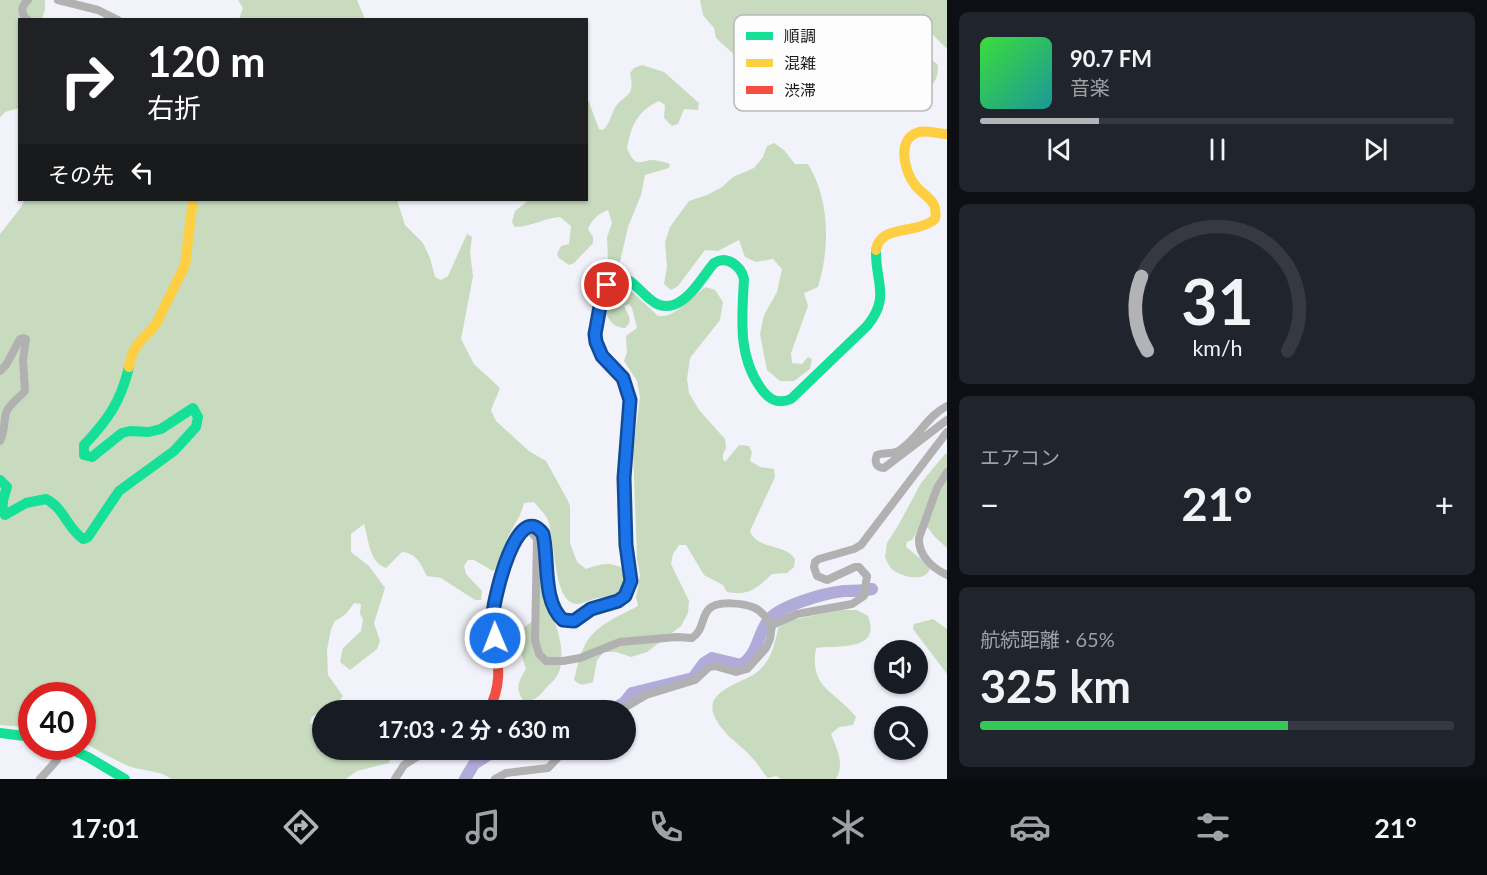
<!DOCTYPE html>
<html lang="ja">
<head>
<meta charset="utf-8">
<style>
	body { margin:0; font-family:Lato,"Noto Sans JP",sans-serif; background:#20242c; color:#f1f3f6; height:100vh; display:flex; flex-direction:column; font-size:22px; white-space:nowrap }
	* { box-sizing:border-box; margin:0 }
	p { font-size:20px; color:#9ea1a6 }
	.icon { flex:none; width:33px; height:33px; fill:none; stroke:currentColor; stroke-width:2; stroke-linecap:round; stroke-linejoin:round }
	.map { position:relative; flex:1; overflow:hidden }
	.drawer { display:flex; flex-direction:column; gap:12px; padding:12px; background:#0d0f14; width:540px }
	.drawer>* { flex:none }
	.hud { position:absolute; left:18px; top:18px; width:570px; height:183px; border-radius:0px; box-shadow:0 2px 4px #0004; background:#202124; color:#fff; overflow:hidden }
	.buttons { position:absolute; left:874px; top:640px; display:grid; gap:12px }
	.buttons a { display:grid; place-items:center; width:54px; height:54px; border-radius:50%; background:#171b24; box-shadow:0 2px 4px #0004; font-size:30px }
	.speed { position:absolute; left:18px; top:682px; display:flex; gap:12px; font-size:30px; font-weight:700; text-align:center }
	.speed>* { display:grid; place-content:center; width:78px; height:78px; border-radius:50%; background:#171b24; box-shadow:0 2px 4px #0004; line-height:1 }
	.speed .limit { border:9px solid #d22; background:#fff; color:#111 }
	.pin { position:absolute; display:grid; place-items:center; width:51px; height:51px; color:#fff; margin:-26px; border:3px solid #fff; border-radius:50%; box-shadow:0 2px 6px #0007 }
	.me { position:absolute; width:66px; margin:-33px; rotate:359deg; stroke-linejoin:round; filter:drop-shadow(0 0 4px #0008) }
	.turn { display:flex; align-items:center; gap:21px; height:126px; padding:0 30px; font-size:27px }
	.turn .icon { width:78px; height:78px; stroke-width:2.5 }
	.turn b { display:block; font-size:42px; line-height:51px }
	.then { display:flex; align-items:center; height:57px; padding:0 30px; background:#0003; gap:12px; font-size:22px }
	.big { font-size:45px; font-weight:700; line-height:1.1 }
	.drawer .widget { flex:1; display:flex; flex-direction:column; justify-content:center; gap:9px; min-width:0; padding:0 21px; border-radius:9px; background:#20242c }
	.drawer .dial { align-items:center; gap:0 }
	.dial svg { height:156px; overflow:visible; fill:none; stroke:#363941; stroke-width:7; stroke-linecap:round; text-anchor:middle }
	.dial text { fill:#f1f3f6; stroke:none }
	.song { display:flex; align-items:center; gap:18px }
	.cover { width:72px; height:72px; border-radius:9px; background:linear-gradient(135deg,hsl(120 70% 55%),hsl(180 70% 35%)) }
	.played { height:6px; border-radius:3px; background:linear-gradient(90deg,#b2b3b7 25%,#363941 25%) }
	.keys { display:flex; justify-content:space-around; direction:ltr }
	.heat { display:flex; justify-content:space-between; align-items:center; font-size:33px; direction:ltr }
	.charge { height:9px; border-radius:4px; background:linear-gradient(90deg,#34c759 65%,#363941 0) }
	.trip { position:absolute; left:312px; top:700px; width:324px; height:60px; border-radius:30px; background:#171b24; box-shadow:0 2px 4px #0004; font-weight:700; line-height:60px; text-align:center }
	.menu { display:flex; height:96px; justify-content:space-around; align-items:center; background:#090b0e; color:#9ea1a6 }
	.menu .icon { width:42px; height:42px }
	.menu .active { color:#b2b3b7 }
	.menu b { font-size:27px; color:#f1f3f6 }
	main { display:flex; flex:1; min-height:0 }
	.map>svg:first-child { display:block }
</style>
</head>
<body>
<main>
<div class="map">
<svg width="947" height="779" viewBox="0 0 947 779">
	<rect width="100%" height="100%" fill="#f2f2fa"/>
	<g fill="#c8dbbe">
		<path d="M 0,0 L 45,0 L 45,9 L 42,19 L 20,20 L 19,108 L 5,112 L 0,117 Z"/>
		<path d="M 238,0 L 357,0 L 365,19 L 239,19 L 243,8 Z"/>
		<path d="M 700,0 L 947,0 L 947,49 L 930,32 L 923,31 C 916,50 924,53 938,65 C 938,80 934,86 921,91 C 910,85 905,75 895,68 L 878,85 L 868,83 L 863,73 L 866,58 L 848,47 L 808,47 L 765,32 L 758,40 L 767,69 L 764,75 L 756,78 L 749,68 L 716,38 L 714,28 L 703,15 Z"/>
		<path d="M 642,65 L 664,72 L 699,103 L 698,110 L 684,109 L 678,124 L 672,126 L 664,118 L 665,105 L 659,101 C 637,111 631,126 627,149 C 629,152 632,159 635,161 C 640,164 645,161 650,160 C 657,160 664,162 670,164 L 669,168 L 645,175 L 641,195 L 628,227 L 620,262 L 613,266 L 608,259 L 607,237 L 612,223 L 608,210 C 598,214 592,219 588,229 L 593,237 L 593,243 L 574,263 L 569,265 L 559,258 L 557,254 L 561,246 L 569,244 L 571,226 L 560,217 C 544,218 531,227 515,227 L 512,222 L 515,211 L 529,200 L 586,200 L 587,97 L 599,129 L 603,130 C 610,124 611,114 616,106 C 620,100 627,97 630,92 C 633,86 631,79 630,73 L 634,68 Z"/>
		<path d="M 774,143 L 784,150 L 795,164 L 808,164 C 830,200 830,248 818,287 L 804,293 L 808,306 L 791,353 L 792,363 L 802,364 L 808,357 L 812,359 L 810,369 L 794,381 L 780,381 L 767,370 L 760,334 L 764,315 L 777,292 L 782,269 L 773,259 L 756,262 L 745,257 L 739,240 L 718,251 L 705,250 L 678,286 L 671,290 L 664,284 L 667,267 L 665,242 L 670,227 L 689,201 L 707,195 L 722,187 L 733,177 L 754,168 L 763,157 L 767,146 Z"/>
		<path d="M 25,200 L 397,200 L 405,225 L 423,243 L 430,258 L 435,277 L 441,280 L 448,276 L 467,234 L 472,237 L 470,252 L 473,276 L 461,339 L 474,364 L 500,388 L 491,410 L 496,421 L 529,451 L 546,461 L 567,499 L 570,506 L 570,543 L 577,562 L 586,569 C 600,564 610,561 624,569 L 623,588 C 612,599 608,595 594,599 C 586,601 580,606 572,603 C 553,594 555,539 548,520 C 545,514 538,507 534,502 L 524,503 C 521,516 514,525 508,537 C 502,549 503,562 493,571 L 474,560 L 468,560 L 464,566 L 466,574 L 482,591 L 481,600 L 475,600 L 441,578 L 427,576 C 421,565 417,553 402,552 L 386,568 C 368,561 369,539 364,524 L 351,534 L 351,552 L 369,566 L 385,588 L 374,623 L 380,641 L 377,649 L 350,670 L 340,662 L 343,648 L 361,631 L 363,619 L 360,614 L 361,604 L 354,603 L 346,614 L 335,621 L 331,629 L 327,650 L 328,675 L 343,696 L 336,704 L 312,717 L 310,723 L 322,730 L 322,750 L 392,750 L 389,763 L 357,771 L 346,779 L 171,779 C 161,770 139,771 126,765 C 111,758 97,750 83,742 L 82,696 L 32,696 L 31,725 L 23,727 L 0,725 L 0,234 L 19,210 Z"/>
		<path d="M 706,287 L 715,290 L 723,302 L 720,320 L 690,358 L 687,379 L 689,393 L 699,410 L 725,439 L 726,448 L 723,454 L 723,459 L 725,462 L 739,445 L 749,446 L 752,452 L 750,461 L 760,467 L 774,469 L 775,477 L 750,531 C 757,550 785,543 795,559 L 794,567 L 787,573 L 772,574 C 757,588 750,596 727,592 L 723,585 L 704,575 L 686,545 L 679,545 L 673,554 L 671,564 L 689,601 L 688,613 L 681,626 L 647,652 L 631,657 L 616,652 L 604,652 L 597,660 L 593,682 C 585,685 580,686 574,680 C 577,669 579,657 584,647 C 593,626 619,616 638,606 L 636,597 L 640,575 L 637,559 L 633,451 L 640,397 L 637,381 L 624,361 L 627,352 L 626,336 L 637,328 L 632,308 L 629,304 L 624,306 C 628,315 634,320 625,328 C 614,328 606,319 606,308 L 611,303 L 618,304 L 623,300 L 623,292 L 628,288 L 658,316 C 678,318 690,296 706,287 Z"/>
		<path d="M 945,454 L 947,454 L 947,548 L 935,537 L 928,528 L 920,526 L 912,540 L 907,542 L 906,547 L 927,564 L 930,569 C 924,583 903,577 893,570 C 889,567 887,562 885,557 L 887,543 L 899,524 L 921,483 Z"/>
		<path d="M 540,584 L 544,585 C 549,611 567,642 560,669 C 558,677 551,683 546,688 C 539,697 534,702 523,700 C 515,688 519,680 526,669 C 520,648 511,629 538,619 Z"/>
		<path d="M 840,610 L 857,610 L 868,616 C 882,652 837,645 816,648 C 809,689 835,690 856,717 L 853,725 L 839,727 L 831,734 C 837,749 845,764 836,779 L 781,779 L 776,776 L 768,778 C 763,773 759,765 754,760 C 741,744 722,735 714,715 C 704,691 742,683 756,673 C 770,663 775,645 778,628 L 787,621 Z"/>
		<path d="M 933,619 L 947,629 L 947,674 L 913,629 L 914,624 Z"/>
	</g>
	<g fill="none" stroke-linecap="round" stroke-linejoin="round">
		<g stroke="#b1abda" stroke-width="12">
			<path d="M 609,711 L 624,703 L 632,693 L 693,678 L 704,663 L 712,658 L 741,665 C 758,654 757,637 767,622 C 777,606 825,593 844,591 C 853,591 862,591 872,589"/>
			<path d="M 465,779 L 474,764 L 496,750"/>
		</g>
		<g stroke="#b1b1b2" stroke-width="8">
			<path d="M 58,0 L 98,10 L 118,20"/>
			<path d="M 28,20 C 20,14 21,6 28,0"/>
			<path d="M 0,371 L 6,365 L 20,339 L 23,338 L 26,339 L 23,360 L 25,391 C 19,398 9,404 6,413 C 3,424 6,429 0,441"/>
			<path d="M 947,406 C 927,416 919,437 900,450 C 893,455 885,452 877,455 C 874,462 876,468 884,468 L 947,420"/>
			<path d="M 947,472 L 937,488 L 919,538 C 918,555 932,568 947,575"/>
			<path d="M 532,526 L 533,534 L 537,539 L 535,640 L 539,654 L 546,661 L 563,661 L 580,658 L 620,642 L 677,637 L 692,638 C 703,631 701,619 708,610 C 716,600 744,603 755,608 C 762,611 767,619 772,625 L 770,639 L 766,648 L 747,669 L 736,672 L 715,666 L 709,667 L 695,680 L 646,695 L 619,711"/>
			<path d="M 772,625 L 797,614 L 852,604 L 864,596 L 867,576 L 859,567 L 855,567 L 827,580 L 817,576 L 814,567 L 815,562 L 819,559 L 854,549 L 861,545 L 947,432"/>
			<path d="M 39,747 C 48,750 55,750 57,760 L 40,779"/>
			<path d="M 395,779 L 404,765 L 428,750"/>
			<path d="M 495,779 L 506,773 L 548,768 L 565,750"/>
		</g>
		<g stroke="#16e098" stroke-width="10">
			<path d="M 623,378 C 616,371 607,364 601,355 C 592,339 596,287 614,279 C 636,270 646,313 673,305 C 690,300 703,276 714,263 C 727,255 741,266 744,279 C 742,318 737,358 763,391 C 771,401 779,404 791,399 L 867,326 C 891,297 875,282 876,250"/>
			<path d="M 0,480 L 7,487 C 4,496 0,507 5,515 L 26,503 L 46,499 C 64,508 67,528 83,539 L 88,537 L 119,491 L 174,451 L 196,427 L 198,417 L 193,408 L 161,429 L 149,432 L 130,431 L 122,433 L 92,457 L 84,455 L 84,445 C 108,420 121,401 129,367"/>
			<path d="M 0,733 L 32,737"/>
			<path d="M 66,747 L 88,757 L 125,779"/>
		</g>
		<g stroke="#ffcf43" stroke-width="10">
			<path d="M 876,250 C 880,224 916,235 935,219 C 936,214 936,210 934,205 C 930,197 920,192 915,185 C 904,171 896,138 919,132 C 928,130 938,134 947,134"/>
			<path d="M 129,367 L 132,354 L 138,344 L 156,324 L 185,265 L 193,200"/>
			<path d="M 612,603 L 625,596 L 631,581 L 626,545 L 624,478 L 630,400 L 623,378"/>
		</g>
		<path stroke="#f24e42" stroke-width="10" d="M 488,711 C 507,678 494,651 493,616 C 493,597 510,544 522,529 L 534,526 L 543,534 C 549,563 542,596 563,620 L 574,621 L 591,609 L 612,603"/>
	</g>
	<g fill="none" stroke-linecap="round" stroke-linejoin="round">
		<defs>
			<path id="route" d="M 495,638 C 494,630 493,622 493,614 C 494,598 517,498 543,534 C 549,558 542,602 563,620 L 574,621 L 591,609 L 618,601 L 625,596 L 631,581 L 626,545 L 624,478 L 630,400 L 623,378 L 602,356 L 596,342 L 595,334 L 603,290 L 607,285"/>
		</defs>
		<use href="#route" stroke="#114b97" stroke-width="15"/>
		<use href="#route" stroke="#1a73e8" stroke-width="10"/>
	</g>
	<rect x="734" y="15" width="198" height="96" rx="9" fill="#fdfdfd" stroke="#b9b8ba" stroke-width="1.5"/>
	<rect x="746" y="32" width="27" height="8" fill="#16e098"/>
	<rect x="746" y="59" width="27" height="8" fill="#ffcf43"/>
	<rect x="746" y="86" width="27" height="8" fill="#f24e42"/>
	<g font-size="16" fill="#19181d">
		<text x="784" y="42">順調</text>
		<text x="784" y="69">混雑</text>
		<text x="784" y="96">渋滞</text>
	</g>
</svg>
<div class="buttons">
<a><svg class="icon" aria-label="sound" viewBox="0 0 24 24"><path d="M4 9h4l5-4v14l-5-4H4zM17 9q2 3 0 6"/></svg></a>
<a><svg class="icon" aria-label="search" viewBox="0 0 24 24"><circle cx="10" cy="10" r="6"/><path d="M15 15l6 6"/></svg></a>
</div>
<div class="speed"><div class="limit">40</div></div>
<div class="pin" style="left:607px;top:285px;background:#d93025"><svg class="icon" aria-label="arrive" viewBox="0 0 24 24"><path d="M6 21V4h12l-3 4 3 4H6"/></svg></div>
<svg class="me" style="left:495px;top:638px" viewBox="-20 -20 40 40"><circle r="17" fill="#1a73e8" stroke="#fff" stroke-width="3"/><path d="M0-11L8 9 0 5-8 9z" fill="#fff"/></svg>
<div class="trip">17:03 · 2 分 · 630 m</div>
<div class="hud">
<div class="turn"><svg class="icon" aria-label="right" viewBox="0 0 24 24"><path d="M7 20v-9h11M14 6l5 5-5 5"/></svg><div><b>120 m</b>右折</div></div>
<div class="then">その先<svg class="icon" aria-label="left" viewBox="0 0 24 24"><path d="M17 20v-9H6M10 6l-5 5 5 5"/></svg></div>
</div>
</div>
<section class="drawer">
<div class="widget">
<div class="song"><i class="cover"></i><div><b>90.7 FM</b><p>音楽</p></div></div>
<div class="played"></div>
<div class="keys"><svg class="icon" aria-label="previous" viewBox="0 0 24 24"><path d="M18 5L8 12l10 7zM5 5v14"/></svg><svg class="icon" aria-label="pause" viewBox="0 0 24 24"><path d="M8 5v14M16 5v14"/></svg><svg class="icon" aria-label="next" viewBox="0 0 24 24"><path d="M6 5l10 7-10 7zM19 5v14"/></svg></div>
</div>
<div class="widget dial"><svg viewBox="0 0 100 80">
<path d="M14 69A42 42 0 1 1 86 69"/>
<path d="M14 69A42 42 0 0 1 11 31" stroke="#b2b3b7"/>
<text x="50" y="56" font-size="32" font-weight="700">31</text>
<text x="50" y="72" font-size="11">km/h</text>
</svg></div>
<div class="widget"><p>エアコン</p>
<div class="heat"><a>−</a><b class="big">21°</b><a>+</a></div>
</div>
<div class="widget"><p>航続距離 · 65%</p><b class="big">325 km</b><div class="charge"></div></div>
</section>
</main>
<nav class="menu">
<b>17:01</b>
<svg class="icon active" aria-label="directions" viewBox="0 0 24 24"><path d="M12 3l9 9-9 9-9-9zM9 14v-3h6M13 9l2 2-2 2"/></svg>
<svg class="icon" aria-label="music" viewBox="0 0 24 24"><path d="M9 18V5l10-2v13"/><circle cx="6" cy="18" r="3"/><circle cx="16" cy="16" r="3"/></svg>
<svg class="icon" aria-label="phone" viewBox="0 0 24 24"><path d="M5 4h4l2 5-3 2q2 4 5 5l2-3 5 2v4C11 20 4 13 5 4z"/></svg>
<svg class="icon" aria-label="climate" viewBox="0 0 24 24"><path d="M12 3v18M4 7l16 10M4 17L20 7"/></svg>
<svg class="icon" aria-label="car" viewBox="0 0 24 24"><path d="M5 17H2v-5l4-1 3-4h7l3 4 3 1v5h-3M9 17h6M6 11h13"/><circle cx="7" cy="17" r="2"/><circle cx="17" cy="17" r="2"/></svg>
<svg class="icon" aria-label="filters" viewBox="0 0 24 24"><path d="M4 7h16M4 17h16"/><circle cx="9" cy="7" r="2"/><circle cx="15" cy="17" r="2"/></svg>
<b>21°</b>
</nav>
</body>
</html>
